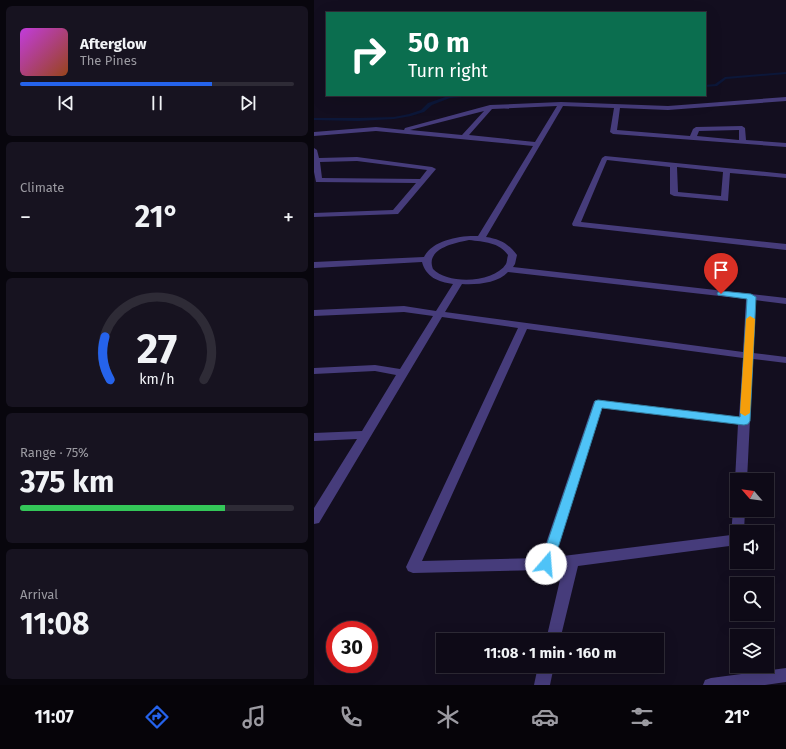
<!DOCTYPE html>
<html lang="en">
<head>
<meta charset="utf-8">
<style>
	body { margin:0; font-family:"Fira Sans",sans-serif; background:#171320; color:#f1f3f6; height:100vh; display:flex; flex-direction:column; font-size:15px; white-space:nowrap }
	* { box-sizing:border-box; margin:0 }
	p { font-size:13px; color:#9b9aa1 }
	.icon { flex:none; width:22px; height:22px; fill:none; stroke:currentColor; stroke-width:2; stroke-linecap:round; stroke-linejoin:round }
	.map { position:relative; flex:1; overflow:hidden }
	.details { display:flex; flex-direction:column; gap:6px; padding:6px; background:#08060d; width:314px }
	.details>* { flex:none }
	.banner { position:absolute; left:12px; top:12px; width:380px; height:84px; border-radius:0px; box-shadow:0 4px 16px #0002,0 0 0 1px #2e2b36; background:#0b6e4f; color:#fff; overflow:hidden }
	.needle { width:26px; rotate:298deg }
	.controls { position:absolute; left:416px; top:473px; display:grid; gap:8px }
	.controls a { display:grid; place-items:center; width:44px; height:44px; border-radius:0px; background:#0e0a17; box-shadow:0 4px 16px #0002,0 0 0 1px #2e2b36; font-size:20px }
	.speed { position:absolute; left:12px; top:621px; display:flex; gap:8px; font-size:20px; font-weight:700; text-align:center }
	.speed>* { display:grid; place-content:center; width:52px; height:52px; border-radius:50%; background:#0e0a17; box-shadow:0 4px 16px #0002,0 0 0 1px #2e2b36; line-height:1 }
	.speed .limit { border:6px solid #d22; background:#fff; color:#111 }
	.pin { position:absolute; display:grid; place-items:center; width:34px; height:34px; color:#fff; margin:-41px -17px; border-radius:50% 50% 50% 0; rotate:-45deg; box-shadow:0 0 4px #0007 }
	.pin .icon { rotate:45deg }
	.me { position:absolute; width:44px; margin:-22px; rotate:18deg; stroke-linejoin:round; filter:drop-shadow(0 0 3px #0008) }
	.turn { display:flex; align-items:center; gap:14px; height:84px; padding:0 16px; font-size:18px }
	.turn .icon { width:52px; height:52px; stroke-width:2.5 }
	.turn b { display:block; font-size:28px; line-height:34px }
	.big { font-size:30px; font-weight:700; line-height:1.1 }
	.details .tile { flex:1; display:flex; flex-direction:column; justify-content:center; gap:6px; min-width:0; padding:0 14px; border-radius:6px; background:#171320 }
	.details .dial { align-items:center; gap:0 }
	.dial svg { height:104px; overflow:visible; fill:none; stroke:#2e2b36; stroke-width:7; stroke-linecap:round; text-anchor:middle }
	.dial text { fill:#f1f3f6; stroke:none }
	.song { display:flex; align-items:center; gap:12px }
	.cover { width:48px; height:48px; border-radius:6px; background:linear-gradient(135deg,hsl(290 70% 55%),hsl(20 70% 35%)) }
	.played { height:4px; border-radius:2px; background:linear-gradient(90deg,#2563eb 70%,#2e2b36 70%) }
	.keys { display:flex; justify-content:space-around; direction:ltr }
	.heat { display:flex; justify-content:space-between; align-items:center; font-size:22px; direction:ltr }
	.charge { height:6px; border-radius:3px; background:linear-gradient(90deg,#34c759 75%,#2e2b36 0) }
	.trip { position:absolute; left:122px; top:633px; width:228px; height:40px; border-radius:0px; background:#0e0a17; box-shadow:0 4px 16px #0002,0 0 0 1px #2e2b36; font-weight:700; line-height:40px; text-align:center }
	.tab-bar { display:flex; height:64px; justify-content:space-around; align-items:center; background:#060409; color:#9b9aa1 }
	.tab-bar .icon { width:28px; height:28px }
	.tab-bar .active { color:#2563eb }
	.tab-bar b { font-size:18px; color:#f1f3f6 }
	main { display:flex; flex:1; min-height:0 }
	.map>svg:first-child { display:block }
</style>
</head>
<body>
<main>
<section class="details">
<div class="tile">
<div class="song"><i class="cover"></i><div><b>Afterglow</b><p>The Pines</p></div></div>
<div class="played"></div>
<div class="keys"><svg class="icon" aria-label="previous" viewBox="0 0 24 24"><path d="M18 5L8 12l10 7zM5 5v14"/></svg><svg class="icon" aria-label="pause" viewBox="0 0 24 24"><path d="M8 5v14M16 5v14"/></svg><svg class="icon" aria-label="next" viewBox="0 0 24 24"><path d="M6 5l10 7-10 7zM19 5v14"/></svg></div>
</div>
<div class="tile"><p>Climate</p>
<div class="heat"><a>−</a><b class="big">21°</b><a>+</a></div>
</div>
<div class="tile dial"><svg viewBox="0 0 100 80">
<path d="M14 69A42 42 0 1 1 86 69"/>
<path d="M14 69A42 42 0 0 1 10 36" stroke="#2563eb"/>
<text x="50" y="56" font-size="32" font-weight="700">27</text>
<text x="50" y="72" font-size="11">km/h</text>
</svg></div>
<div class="tile"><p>Range · 75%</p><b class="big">375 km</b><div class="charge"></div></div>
<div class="tile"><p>Arrival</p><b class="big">11:08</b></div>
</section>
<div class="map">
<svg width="472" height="685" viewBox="0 0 472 685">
	<rect width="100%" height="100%" fill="#130e1f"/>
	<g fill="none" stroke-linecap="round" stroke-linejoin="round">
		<g fill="#0c1739" fill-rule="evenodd">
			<path d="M 472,72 L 472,74 L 412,79 L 403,86 L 391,87 L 391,85 L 401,84 L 411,77 Z"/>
			<path d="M 145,95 L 164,95 L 162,96 L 136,98 L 118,105 L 110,112 L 97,116 L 80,119 L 44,121 L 0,120 L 0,118 L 44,118 L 80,117 L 95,114 L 107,110 L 114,103 L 134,96 Z"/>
		</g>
		<g fill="#463c7b" fill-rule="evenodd">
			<path d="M 472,97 L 472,101 L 354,110 L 306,108 L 303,130 L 376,136 L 379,129 L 382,127 L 428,126 L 431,128 L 432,140 L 472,143 L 472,147 L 299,134 L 296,132 L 300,108 L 249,106 L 172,237 C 186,239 195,244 203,255 L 201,264 L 199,267 L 472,298 L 472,304 L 441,300 L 439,353 L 472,357 L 472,363 L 439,359 L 433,480 L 423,480 L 423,483 L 421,480 L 424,424 L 288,408 L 241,557 L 417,535 L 419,510 L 423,506 L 423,510 L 431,510 L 430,532 L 423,532 L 423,545 L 264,566 L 246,640 L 232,640 L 249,567 L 232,570 L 99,573 L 94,571 L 92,567 L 204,328 L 128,317 L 5,523 L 0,524 L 0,508 L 43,439 L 0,441 L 0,433 L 48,431 L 82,375 L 61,371 L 0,374 L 0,368 L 61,365 L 86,369 L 119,316 L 90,312 L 0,316 L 0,310 L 90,306 L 122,311 L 139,284 C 124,282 112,277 108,262 L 0,268 L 0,262 L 110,257 C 118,240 147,235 164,236 L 219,146 L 62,131 L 0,136 L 0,132 L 62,127 L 90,130 L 91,128 L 176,105 L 247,102 L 354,106 ZM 243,106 L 221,142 L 155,135 L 178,109 ZM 170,111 L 148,135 L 96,130 ZM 425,130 L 425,140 L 383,136 L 385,131 ZM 155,240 C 170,242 185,242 194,255 C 193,258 193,262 192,264 C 180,283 134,285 119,269 C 111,249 140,243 155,240 ZM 194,272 L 432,299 L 429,352 L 131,312 L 148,284 C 163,285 184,283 194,272 ZM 213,329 L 429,358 L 425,417 L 284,400 L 280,401 L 227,558 L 108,561 Z"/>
			<path d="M 0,148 L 3,150 L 5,158 L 43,157 L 118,167 L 122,169 L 84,214 L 0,217 L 0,213 L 79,210 L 102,183 L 2,182 L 0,172 ZM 43,161 L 113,170 L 106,179 L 8,178 L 6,162 Z"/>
			<path d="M 291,156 L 472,174 L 472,178 L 416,173 L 414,201 L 360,196 L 356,194 L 356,167 L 293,160 L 267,222 L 472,244 L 472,250 L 259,226 L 258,224 L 288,158 ZM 363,167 L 409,172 L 407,196 L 364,192 Z"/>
			<path d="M 224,666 L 240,666 L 236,685 L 220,685 Z"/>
			<path d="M 472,668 L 472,682 L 451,685 L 389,685 L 391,680 L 397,678 Z"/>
		</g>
	</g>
	<path fill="#4fc3f7" stroke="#337fa1" d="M 407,291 L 437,294 L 442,297 L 436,421 L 434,424 L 430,425 L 288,408 L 239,564 L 237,567 L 232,569 L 228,567 L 226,564 L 281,401 L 284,400 L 426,417 L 433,299 L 404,295 L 403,294 L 404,292 Z"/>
	<path fill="#f59e0b" d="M 436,316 L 441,319 L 436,413 L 431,416 L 426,413 L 432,319 Z"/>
</svg>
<div class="controls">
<a><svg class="needle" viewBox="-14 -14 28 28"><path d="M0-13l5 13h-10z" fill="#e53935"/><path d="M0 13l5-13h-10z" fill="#9b9aa1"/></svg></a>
<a><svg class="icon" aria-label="sound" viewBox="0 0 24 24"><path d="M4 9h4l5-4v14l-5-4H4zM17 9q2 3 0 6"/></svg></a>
<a><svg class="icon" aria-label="search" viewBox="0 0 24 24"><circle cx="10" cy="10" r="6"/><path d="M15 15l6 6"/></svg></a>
<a><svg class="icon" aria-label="layers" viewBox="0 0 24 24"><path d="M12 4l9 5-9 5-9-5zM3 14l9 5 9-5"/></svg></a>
</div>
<div class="speed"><div class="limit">30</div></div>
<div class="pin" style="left:407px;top:294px;background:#d93025"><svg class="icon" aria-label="arrive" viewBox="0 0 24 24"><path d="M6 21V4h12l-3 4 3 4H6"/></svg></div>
<svg class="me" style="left:232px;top:564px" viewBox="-20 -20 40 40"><circle r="19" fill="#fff"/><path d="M0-13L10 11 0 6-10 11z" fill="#4fc3f7"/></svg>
<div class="trip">11:08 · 1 min · 160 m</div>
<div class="banner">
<div class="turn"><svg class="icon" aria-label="right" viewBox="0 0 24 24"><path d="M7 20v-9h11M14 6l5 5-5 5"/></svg><div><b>50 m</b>Turn right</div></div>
</div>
</div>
</main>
<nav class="tab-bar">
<b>11:07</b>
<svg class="icon active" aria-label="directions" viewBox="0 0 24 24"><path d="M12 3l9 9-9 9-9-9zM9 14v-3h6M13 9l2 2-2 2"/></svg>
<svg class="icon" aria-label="music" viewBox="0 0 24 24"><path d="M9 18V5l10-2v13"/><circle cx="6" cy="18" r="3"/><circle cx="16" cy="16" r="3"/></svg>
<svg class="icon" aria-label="phone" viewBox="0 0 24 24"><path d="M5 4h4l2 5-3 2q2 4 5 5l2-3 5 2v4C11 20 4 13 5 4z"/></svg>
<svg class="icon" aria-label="climate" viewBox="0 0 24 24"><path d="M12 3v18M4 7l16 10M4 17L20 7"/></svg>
<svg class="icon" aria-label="car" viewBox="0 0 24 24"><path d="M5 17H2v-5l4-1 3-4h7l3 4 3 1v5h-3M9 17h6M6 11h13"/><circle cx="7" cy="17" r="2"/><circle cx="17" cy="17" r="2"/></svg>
<svg class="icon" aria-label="filters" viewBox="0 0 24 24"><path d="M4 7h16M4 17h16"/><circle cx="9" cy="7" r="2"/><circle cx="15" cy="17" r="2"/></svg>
<b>21°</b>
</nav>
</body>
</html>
